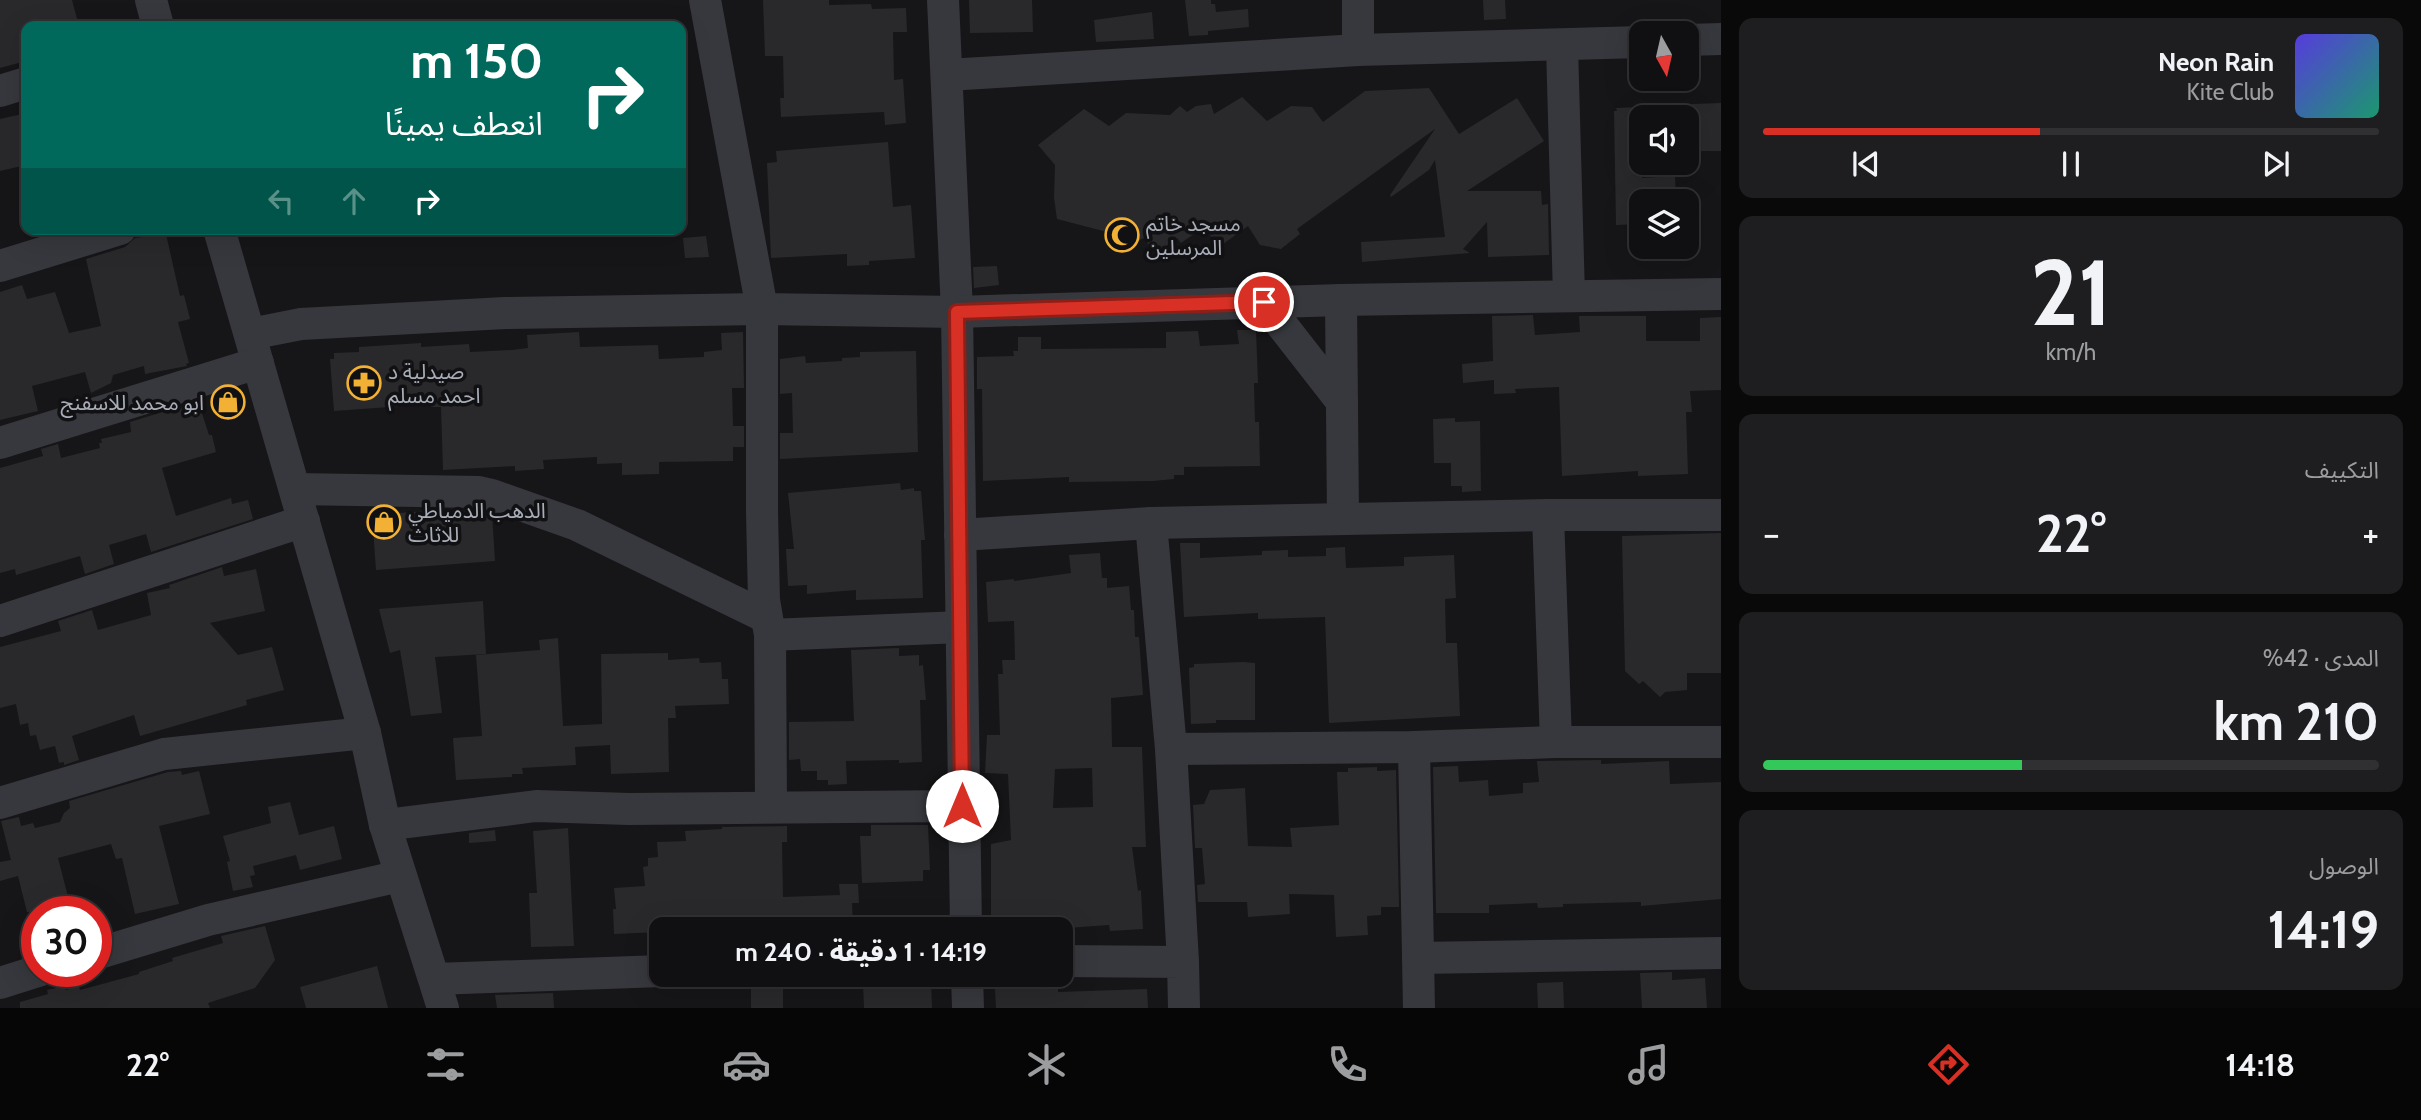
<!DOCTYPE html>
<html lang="ar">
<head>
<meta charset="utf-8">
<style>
	body { margin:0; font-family:Cabin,"Noto Sans Arabic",sans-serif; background:#1e1e20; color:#f1f3f6; direction:rtl; height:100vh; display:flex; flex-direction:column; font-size:26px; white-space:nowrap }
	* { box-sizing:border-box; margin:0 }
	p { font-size:23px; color:#9c9d9f }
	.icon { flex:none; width:38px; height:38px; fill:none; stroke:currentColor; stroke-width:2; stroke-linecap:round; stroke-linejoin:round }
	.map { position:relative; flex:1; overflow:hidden; direction:ltr }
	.panel { display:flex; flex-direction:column; gap:18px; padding:18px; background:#09090a; width:700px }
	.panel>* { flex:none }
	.hud { position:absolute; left:21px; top:21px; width:665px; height:214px; border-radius:14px; box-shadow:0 7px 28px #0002,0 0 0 2px #303032; direction:rtl; background:#00695c; color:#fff; overflow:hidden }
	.needle { width:46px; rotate:172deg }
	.fabs { position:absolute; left:1629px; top:21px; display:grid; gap:14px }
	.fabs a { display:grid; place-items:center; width:70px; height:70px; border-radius:14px; background:#101012; box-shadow:0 7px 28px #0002,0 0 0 2px #303032; font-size:35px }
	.speed { position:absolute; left:21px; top:896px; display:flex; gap:14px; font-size:35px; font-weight:700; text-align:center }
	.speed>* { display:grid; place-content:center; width:91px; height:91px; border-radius:50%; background:#101012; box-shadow:0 7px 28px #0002,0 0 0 2px #303032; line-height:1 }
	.speed .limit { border:10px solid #d22; background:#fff; color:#111 }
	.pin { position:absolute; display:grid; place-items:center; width:60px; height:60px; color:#fff; margin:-30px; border:4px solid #fff; border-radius:50%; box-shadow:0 2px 7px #0007 }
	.me { position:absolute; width:77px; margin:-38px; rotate:0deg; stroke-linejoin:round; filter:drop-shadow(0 0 5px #0008) }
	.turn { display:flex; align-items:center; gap:24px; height:147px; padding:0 28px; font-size:32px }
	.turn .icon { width:91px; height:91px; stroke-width:2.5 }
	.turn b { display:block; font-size:49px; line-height:60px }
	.lanes { display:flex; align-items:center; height:66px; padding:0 28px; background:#0003; justify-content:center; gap:35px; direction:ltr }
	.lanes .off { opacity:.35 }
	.big { font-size:52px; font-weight:800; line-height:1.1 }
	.panel .tile { flex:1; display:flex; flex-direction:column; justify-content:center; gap:10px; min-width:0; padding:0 24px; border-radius:14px; background:#1e1e20 }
	.panel .dial { align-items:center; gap:0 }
	.dial b { font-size:91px; line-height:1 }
	.song { display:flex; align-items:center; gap:21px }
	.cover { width:84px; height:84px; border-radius:10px; background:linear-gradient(135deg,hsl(250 70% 55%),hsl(160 70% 35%)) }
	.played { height:7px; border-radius:4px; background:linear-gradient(90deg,#d93025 45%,#303032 45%) }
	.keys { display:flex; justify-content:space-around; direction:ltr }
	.heat { display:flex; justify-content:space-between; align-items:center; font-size:38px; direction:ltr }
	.charge { height:10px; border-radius:5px; background:linear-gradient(90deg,#34c759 42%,#303032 0) }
	.trip { position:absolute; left:649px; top:917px; width:424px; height:70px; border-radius:14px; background:#101012; box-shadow:0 7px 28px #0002,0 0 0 2px #303032; font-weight:800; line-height:70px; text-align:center; direction:rtl }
	.dock { display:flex; height:112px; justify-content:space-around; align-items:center; background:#060607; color:#9c9d9f }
	.dock .icon { width:49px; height:49px }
	.dock .current { color:#d93025 }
	.dock b { font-size:32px; color:#f1f3f6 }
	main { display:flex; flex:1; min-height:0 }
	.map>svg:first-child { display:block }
</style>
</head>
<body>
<main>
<section class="panel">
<div class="tile">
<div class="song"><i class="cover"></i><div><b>Neon Rain</b><p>Kite Club</p></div></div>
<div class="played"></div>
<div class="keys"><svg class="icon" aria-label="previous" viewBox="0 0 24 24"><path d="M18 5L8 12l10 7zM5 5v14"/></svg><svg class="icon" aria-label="pause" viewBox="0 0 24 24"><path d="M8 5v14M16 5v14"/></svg><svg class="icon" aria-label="next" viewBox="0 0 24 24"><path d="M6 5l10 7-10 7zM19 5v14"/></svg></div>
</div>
<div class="tile dial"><b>21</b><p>km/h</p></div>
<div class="tile"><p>التكييف</p>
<div class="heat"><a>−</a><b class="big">22°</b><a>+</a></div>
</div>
<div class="tile"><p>المدى · 42%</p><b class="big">210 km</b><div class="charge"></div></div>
<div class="tile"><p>الوصول</p><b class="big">14:19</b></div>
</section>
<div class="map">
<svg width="1721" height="1008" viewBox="0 0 1721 1008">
	<rect width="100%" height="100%" fill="#161618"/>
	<g fill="#29292c" fill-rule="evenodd">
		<path d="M 0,0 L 72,0 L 79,26 L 26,26 L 26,61 L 0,68 Z"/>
		<path d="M 763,0 L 829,0 L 829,5 L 871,4 L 872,9 L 906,8 L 907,32 L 893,32 L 894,80 L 903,79 L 906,123 L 885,125 L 884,112 L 781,117 L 780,98 L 784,98 L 783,56 L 765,56 Z"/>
		<path d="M 969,0 L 1032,0 L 1033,32 L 970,33 Z"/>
		<path d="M 1185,0 L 1211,0 L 1211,4 L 1215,4 L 1216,12 L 1248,9 L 1249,27 L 1208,31 L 1208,35 L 1189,36 Z"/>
		<path d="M 1483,0 L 1505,0 L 1506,19 L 1484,20 Z"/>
		<path d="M 1152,12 L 1154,39 L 1096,42 L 1094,20 Z"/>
		<path d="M 1429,88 L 1459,134 L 1517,98 L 1544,141 L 1467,191 L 1541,191 L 1542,205 L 1548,204 L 1549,255 L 1488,257 L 1487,222 L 1463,249 L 1470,253 L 1362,262 L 1361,242 L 1445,237 L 1435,160 L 1429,170 L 1391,197 L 1390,195 L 1435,129 L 1297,229 L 1300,234 L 1281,249 L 1260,245 L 1248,226 L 1219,247 L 1204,227 L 1181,243 L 1177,238 L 1156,253 L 1143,238 L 1124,251 L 1108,238 L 1107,232 L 1057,219 L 1054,198 L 1055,165 L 1038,145 L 1084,109 L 1109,126 L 1126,113 L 1170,115 L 1180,106 L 1187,112 L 1196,106 L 1211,104 L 1214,114 L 1242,97 L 1267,121 L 1291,106 L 1312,107 L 1323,122 L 1365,91 Z"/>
		<path d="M 1721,103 L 1721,151 L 1693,151 L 1692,104 Z"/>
		<path d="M 1642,107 L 1642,178 L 1675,176 L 1676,201 L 1642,201 L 1642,224 L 1616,225 L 1614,111 L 1617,111 L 1616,108 Z"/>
		<path d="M 22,114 L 26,131 L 26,165 L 0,171 L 0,119 Z"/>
		<path d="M 888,142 L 893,207 L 911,205 L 915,258 L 869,261 L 869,265 L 847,266 L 847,254 L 771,258 L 767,163 L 777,162 L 776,151 Z"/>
		<path d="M 166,234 L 180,296 L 184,295 L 190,319 L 178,322 L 189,363 L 186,364 L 187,366 L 145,374 L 144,366 L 113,375 L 111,383 L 91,393 L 85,372 L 32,386 L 38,411 L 0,420 L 0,292 L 22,285 L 27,299 L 55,292 L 69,333 L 101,326 L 86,259 L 125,247 L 135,238 Z"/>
		<path d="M 706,236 L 709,257 L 685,258 L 683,238 Z"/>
		<path d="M 997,266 L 999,285 L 974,288 L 973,267 Z"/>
		<path d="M 1533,315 L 1535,335 L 1580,332 L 1579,316 L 1646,316 L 1646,341 L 1700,341 L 1700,318 L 1721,317 L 1721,390 L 1690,391 L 1692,412 L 1686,412 L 1688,474 L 1638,476 L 1638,471 L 1562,476 L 1559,387 L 1515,389 L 1516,393 L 1494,394 L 1494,380 L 1463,383 L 1462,364 L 1493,361 L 1492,316 Z"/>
		<path d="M 1237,330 L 1256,330 L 1258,383 L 1254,383 L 1255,422 L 1259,422 L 1260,466 L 1184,467 L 1184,475 L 1174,475 L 1174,479 L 1153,481 L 1069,482 L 1069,477 L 983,481 L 982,389 L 977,389 L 977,357 L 1014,356 L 1013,351 L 1018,351 L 1018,337 L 1041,337 L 1041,349 L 1166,348 L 1166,332 L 1198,331 L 1200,346 L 1239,344 Z"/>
		<path d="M 579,332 L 580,347 L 658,345 L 659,359 L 704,357 L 704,352 L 722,350 L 721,333 L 743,332 L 744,388 L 732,388 L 733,426 L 744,426 L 744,447 L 733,447 L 733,461 L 659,462 L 659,474 L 622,475 L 622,463 L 597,464 L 597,457 L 543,460 L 544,469 L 515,471 L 515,466 L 443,470 L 441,407 L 431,407 L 431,404 L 334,411 L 330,359 L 334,359 L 334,353 L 359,352 L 359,347 L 421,343 L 421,347 L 469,344 L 470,352 L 512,350 L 528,348 L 527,335 Z"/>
		<path d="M 916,351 L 918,452 L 780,459 L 780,433 L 793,433 L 792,393 L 780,394 L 780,359 L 805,356 L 806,363 L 842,361 L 842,358 L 860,357 L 860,352 Z"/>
		<path d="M 198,401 L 209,435 L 212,435 L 216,452 L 162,468 L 176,516 L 231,498 L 232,504 L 248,500 L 253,519 L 151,552 L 146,534 L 109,545 L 114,564 L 85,574 L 80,556 L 16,575 L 15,569 L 0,573 L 0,468 L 43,456 L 41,449 L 58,444 L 61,458 L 100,448 L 99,443 L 102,443 L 101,439 L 131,432 L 130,422 Z"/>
		<path d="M 1455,418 L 1455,422 L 1480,421 L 1481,491 L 1462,492 L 1462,486 L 1451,486 L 1451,463 L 1434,463 L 1433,419 Z"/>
		<path d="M 900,483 L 901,490 L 914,488 L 914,491 L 921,491 L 925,540 L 921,540 L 923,598 L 856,600 L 856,590 L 807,594 L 807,585 L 788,586 L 786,549 L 794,549 L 788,493 Z"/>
		<path d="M 440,510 L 477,510 L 492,514 L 495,561 L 376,570 L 372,515 Z"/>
		<path d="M 1721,533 L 1721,673 L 1687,673 L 1687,690 L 1665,692 L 1660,697 L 1643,681 L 1639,684 L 1625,671 L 1622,536 Z"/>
		<path d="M 1180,543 L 1200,543 L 1200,558 L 1262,555 L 1262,551 L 1288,550 L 1288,557 L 1326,556 L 1326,548 L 1345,547 L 1346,568 L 1404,566 L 1404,557 L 1454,555 L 1456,598 L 1445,599 L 1446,643 L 1457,643 L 1460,716 L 1329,723 L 1325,617 L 1258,619 L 1258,613 L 1184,617 Z"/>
		<path d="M 1100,553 L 1102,578 L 1107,578 L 1107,588 L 1129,586 L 1131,610 L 1134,610 L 1135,637 L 1139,637 L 1143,695 L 1111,698 L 1112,747 L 1142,747 L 1146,847 L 1132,847 L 1138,891 L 1141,890 L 1143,929 L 1110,931 L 1109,925 L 1053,929 L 1012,929 L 1011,924 L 991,924 L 991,844 L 1011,840 L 1008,774 L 985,773 L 987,735 L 1000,735 L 998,674 L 1003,674 L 1002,660 L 1015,660 L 1014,621 L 988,622 L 986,582 L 1014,579 L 1014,581 L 1071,573 L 1069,555 ZM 1092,768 L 1093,807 L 1053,808 L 1055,769 Z"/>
		<path d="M 222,567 L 224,576 L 256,569 L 265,611 L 210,623 L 238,655 L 272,647 L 284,690 L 246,700 L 247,705 L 140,736 L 134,715 L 72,736 L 79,760 L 64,765 L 64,762 L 59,763 L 55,746 L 40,750 L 36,735 L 30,736 L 28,723 L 20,725 L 16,704 L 0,708 L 0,647 L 61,631 L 58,621 L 92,610 L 98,630 L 151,615 L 147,593 L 170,588 L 169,585 Z"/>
		<path d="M 483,601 L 486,654 L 435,657 L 442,713 L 411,716 L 400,650 L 390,653 L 379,609 Z"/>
		<path d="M 558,638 L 563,726 L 602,724 L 601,654 L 668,653 L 668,660 L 699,658 L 700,663 L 721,662 L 722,679 L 728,679 L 729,704 L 675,706 L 676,718 L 668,718 L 669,772 L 611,774 L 610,745 L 575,747 L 576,765 L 522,768 L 523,774 L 512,774 L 512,777 L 456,780 L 453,738 L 482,736 L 476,655 L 540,650 L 539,640 Z"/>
		<path d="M 899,648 L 899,656 L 919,655 L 919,666 L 923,665 L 926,700 L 920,700 L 922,762 L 899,763 L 899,760 L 846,761 L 847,784 L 828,785 L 828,780 L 817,780 L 817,771 L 801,771 L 800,759 L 789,760 L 789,722 L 854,721 L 851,650 Z"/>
		<path d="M 1243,662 L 1255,663 L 1255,720 L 1216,720 L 1216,723 L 1191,724 L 1189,668 L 1194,667 L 1194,664 Z"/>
		<path d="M 1601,760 L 1601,764 L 1669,761 L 1670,784 L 1721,782 L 1721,899 L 1641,906 L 1641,902 L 1563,904 L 1563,907 L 1538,908 L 1537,903 L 1489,905 L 1489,913 L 1436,913 L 1433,767 L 1458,766 L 1459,782 L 1488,780 L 1489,796 L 1523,793 L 1523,783 L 1539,782 L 1537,761 Z"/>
		<path d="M 1377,767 L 1377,771 L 1396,770 L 1399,907 L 1381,907 L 1381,915 L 1367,916 L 1368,935 L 1336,937 L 1334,895 L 1289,894 L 1290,914 L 1248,917 L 1247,902 L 1198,902 L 1197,885 L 1205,884 L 1202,848 L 1195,848 L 1193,805 L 1204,804 L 1210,790 L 1245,788 L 1248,846 L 1292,847 L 1290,828 L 1339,825 L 1337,772 L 1348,772 L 1348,768 Z"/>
		<path d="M 181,771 L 182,775 L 199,771 L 210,814 L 159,826 L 179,904 L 135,914 L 122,858 L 116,859 L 111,844 L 58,858 L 72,912 L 27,912 L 18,876 L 0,881 L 0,862 L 11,860 L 1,821 L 19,817 L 21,826 L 33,823 L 35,828 L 60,822 L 64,813 L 70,808 L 69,801 L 168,772 Z"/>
		<path d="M 290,802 L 299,835 L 334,826 L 342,859 L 300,870 L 296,855 L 253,866 L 255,875 L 250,876 L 253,887 L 233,891 L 227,862 L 230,861 L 223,836 L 271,823 L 268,807 Z"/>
		<path d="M 871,825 L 928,825 L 930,870 L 923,870 L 923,881 L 862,883 L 860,836 L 871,836 Z"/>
		<path d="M 787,826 L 787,842 L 782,842 L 783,897 L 840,895 L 839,884 L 858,884 L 859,903 L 852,903 L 853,929 L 744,929 L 744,920 L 692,921 L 692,929 L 660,929 L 660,932 L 614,934 L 613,909 L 616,909 L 614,888 L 645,886 L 643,867 L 648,866 L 648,858 L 658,857 L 657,842 L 686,841 L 685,831 L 722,829 L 722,827 Z"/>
		<path d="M 568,828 L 574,946 L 531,947 L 529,893 L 537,893 L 533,831 Z"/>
		<path d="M 495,830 L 496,841 L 469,843 L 469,833 Z"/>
		<path d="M 265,926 L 275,960 L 255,988 L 208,1003 L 210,1008 L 20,1008 L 20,1002 L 48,994 L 47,990 L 65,986 L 66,990 L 79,986 L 80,990 L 139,974 L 139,972 L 173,961 L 172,958 L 223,943 L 221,936 Z"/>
		<path d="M 377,966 L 388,1008 L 306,1008 L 300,987 Z"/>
		<path d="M 1672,972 L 1672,980 L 1705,978 L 1707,1008 L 1642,1008 L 1640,973 Z"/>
		<path d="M 783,981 L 783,1008 L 751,1008 L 751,982 Z"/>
		<path d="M 931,982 L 932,1008 L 864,1008 L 863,983 Z"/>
		<path d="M 1563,982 L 1564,1008 L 1538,1008 L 1537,983 Z"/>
		<path d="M 1058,986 L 1058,992 L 1147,989 L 1148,1008 L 996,1008 L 995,989 Z"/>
		<path d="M 553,993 L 554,1008 L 497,1008 L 495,995 Z"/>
	</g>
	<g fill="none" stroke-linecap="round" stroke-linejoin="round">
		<g stroke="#37383d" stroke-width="32">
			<path d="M 151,0 L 158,26"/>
			<path d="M 705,0 L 762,309 L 762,512 L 764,600 L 770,635 L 771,807"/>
			<path d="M 943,0 L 957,312 L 966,929"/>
			<path d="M 1358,0 L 1358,50"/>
			<path d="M 1687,40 L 1721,39"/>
			<path d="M 1562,46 L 1569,296"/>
			<path d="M 947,75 L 1358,50 L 1642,42"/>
			<path d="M 0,91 L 26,83"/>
			<path d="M 219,229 L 365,733 L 385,825 L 443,1008"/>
			<path d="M 0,266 L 120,229"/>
			<path d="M 1341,300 L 1343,519"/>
			<path d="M 1264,302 L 1342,402"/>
			<path d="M 250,334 L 301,324 L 505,313 L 762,309 L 957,312 L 1341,300 L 1721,294"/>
			<path d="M 0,443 L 258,363"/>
			<path d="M 295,489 L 479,492 L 492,495 L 577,525 L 766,617"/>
			<path d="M 1548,515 L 1556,742"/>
			<path d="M 1151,523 L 1171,749 L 1414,747 L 1556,742 L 1721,742"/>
			<path d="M 960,535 L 1151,523 L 1548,515 L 1721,515"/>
			<path d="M 0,621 L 304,521"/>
			<path d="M 770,635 L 961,627"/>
			<path d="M 1414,747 L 1419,1008"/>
			<path d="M 1171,749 L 1183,962"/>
			<path d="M 0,803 L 164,754 L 365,733"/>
			<path d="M 385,825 L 536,806 L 629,809 L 962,806"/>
			<path d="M 96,954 L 208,920 L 400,876"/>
			<path d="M 1418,958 L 1721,953"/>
			<path d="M 1060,961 L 1183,962 L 1184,1008"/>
			<path d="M 967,975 L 968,1008"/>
			<path d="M 435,979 L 662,971"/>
			<path d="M 0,983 L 38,971"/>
		</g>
	</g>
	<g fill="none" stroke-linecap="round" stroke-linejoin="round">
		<defs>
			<path id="route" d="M 962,806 L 957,312 L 1264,302"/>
		</defs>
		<use href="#route" stroke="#8d1f18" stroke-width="18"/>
		<use href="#route" stroke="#d93025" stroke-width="12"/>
	</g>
	<defs>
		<symbol id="mosque-ring" viewBox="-11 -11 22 22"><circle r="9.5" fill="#111113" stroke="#f2b134" stroke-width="1.5"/><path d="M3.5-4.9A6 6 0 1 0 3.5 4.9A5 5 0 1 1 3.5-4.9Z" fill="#f2b134"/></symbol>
		<symbol id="pharmacy-ring" viewBox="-11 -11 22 22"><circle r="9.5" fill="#111113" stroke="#f2b134" stroke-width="1.5"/><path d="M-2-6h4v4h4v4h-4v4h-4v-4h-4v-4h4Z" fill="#f2b134"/></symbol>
		<symbol id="shop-ring" viewBox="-11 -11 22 22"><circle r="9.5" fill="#111113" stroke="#f2b134" stroke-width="1.5"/><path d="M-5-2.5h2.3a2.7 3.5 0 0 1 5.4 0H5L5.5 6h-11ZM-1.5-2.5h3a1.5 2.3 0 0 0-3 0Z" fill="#f2b134"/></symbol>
	</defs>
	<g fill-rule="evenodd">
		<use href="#mosque-ring" x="1103" y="216" width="38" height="38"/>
		<use href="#pharmacy-ring" x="345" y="364" width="38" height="38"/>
		<use href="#shop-ring" x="209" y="383" width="38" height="38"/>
		<use href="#shop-ring" x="365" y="503" width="38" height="38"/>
	</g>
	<g text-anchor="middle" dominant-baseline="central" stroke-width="7" stroke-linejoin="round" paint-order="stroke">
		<g font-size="21" fill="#a8adb8" stroke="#111113" text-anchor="start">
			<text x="1146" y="223">مسجد خاتم<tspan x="1146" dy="24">المرسلين</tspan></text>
			<text x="388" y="371">صيدلية د<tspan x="388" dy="24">احمد مسلم</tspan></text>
			<text x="204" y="402" text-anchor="end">ابو محمد للاسفنج</text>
			<text x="408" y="510">الدهب الدمياطي<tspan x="408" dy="24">للاثاث</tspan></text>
		</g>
	</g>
</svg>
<div class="fabs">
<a><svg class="needle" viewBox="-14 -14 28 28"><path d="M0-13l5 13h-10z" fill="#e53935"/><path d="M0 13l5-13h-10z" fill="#9c9d9f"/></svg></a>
<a><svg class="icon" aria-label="sound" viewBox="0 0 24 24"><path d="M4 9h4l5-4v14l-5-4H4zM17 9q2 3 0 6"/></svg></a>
<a><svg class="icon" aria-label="layers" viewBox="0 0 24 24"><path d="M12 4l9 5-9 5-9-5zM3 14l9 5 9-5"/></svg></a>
</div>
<div class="speed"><div class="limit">30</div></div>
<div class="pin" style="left:1264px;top:302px;background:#d93025"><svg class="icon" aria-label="arrive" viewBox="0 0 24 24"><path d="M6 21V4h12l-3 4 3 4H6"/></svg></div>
<svg class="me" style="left:962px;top:806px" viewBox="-20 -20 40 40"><circle r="19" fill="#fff"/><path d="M0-13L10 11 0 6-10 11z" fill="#d93025"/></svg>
<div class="trip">14:19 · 1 دقيقة · 240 m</div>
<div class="hud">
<div class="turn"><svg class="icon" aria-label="right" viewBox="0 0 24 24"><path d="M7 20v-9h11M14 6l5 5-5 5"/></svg><div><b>150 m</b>انعطف يمينًا</div></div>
<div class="lanes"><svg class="icon off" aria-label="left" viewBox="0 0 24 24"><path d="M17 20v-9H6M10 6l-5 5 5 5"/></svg><svg class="icon off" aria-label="ahead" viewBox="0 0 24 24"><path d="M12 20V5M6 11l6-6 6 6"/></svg><svg class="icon" aria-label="right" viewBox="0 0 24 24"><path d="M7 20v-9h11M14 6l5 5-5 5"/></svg></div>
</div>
</div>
</main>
<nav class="dock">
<b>14:18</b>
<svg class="icon current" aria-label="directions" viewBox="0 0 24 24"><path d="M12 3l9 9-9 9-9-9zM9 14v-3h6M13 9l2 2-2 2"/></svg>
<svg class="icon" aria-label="music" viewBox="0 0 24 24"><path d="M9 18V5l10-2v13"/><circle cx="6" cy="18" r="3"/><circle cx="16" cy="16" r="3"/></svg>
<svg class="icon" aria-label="phone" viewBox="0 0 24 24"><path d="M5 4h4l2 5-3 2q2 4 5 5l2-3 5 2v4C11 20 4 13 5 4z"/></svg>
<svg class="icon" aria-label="climate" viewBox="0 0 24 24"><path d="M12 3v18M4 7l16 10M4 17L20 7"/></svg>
<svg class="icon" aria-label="car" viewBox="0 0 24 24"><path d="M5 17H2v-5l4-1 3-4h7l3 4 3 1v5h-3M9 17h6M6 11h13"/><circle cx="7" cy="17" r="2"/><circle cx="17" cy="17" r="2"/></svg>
<svg class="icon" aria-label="filters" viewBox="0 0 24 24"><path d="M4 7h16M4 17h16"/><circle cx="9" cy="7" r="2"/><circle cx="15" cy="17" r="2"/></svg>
<b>22°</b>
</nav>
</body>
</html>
